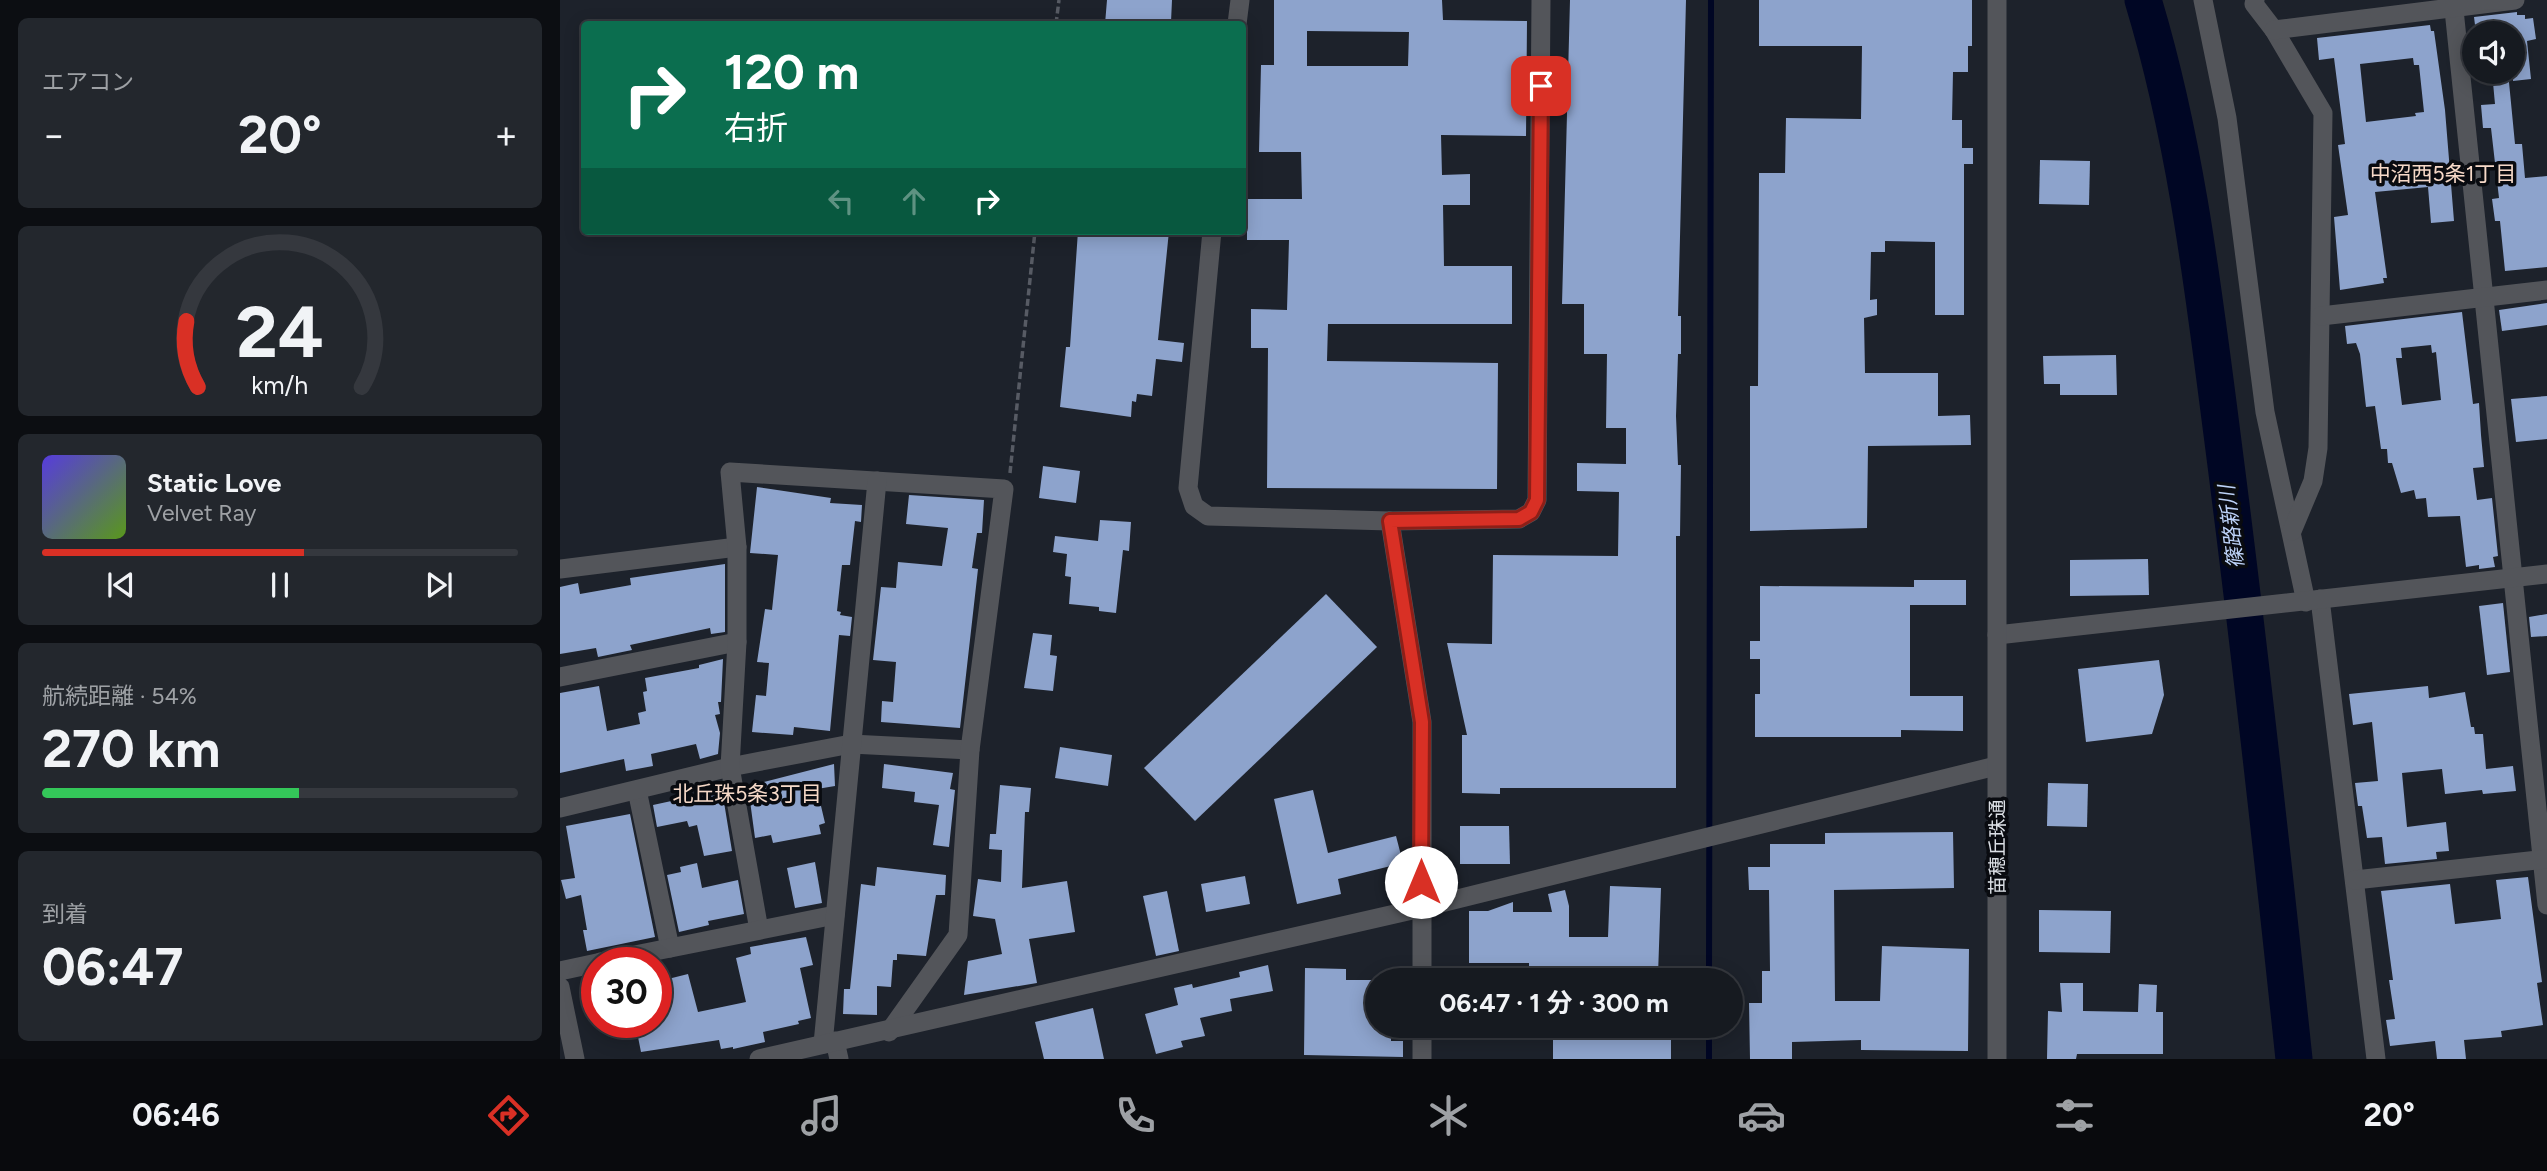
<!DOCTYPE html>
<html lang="ja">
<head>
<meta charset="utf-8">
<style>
	body { margin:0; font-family:Figtree,"Noto Sans JP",sans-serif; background:#23272d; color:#f1f3f6; height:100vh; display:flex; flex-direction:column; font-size:26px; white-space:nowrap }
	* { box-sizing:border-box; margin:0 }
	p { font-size:23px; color:#9ea1a5 }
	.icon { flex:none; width:38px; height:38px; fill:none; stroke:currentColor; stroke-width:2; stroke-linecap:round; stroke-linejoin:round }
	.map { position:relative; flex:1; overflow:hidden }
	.drawer { display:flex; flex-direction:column; gap:18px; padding:18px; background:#0c0e12; width:560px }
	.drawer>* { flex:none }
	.banner { position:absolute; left:21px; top:21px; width:665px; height:214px; border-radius:7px; box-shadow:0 4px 18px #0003,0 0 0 2px #35383e; background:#0b6e4f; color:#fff; overflow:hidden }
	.tools { position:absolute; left:1902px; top:21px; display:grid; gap:14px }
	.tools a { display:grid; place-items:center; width:63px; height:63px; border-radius:50%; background:#161a20; box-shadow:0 4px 18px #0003,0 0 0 2px #35383e; font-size:35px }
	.speed { position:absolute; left:21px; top:947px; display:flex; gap:14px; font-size:35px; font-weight:700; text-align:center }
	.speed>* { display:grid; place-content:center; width:91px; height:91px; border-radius:50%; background:#161a20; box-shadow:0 4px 18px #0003,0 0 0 2px #35383e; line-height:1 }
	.speed .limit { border:10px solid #d22; background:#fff; color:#111 }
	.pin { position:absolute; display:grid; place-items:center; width:60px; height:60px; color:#fff; margin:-30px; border-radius:14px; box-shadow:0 4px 10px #0006 }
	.me { position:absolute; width:77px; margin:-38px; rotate:0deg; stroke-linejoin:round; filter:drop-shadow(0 0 5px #0008) }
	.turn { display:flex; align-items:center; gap:24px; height:147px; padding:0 28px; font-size:32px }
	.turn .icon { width:91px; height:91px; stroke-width:2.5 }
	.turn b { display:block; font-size:49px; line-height:60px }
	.lanes { display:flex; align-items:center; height:66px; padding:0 28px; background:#0003; justify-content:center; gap:35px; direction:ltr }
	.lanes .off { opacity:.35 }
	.big { font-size:52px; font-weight:700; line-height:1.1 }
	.drawer .card { flex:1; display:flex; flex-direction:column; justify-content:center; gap:10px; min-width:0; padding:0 24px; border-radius:10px; background:#23272d }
	.drawer .dial { align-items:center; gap:0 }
	.dial svg { height:182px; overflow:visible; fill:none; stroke:#35383e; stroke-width:7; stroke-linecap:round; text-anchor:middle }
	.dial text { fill:#f1f3f6; stroke:none }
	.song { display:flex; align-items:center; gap:21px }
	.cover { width:84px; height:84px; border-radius:10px; background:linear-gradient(135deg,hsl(250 70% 55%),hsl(90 70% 35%)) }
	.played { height:7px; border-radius:4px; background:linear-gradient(90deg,#d93025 55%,#35383e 55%) }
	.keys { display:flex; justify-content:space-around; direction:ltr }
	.heat { display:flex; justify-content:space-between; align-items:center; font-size:38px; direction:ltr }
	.charge { height:10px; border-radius:5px; background:linear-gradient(90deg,#34c759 54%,#35383e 0) }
	.trip { position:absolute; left:805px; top:968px; width:378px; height:70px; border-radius:35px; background:#161a20; box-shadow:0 4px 18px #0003,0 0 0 2px #35383e; font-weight:700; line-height:70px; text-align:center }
	.menu { display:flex; height:112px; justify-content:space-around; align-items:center; background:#090a0d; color:#9ea1a5 }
	.menu .icon { width:49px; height:49px }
	.menu .on { color:#d93025 }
	.menu b { font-size:32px; color:#f1f3f6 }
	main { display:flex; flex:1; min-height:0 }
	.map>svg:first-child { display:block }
</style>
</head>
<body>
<main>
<section class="drawer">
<div class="card"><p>エアコン</p>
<div class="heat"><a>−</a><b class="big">20°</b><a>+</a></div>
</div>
<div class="card dial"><svg viewBox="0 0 100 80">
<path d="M14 69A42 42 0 1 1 86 69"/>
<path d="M14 69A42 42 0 0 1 9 40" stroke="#d93025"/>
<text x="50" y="56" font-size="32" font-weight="700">24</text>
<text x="50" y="72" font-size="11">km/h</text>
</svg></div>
<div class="card">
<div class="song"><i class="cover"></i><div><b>Static Love</b><p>Velvet Ray</p></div></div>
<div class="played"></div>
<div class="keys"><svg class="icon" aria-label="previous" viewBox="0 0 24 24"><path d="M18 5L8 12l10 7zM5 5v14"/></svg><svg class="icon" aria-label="pause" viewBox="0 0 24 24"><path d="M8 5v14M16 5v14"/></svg><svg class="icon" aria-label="next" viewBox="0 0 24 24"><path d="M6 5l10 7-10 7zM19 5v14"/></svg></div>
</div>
<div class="card"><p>航続距離 · 54%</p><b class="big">270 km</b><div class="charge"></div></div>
<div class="card"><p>到着</p><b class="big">06:47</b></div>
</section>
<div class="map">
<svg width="1987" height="1059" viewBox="0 0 1987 1059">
	<rect width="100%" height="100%" fill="#1d222b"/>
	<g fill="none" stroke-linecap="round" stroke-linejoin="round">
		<g stroke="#000624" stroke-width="6">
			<path d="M 1149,980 L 1151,0"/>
			<path d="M 1149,1059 L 1149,1026"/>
		</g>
		<path stroke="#000624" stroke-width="37" d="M 1583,0 C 1626,142 1643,287 1662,434 C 1689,642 1712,850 1734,1059"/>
	</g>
	<g fill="#8da3cc" fill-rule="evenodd">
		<path d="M 547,0 L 612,0 L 611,22 L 582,19 L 581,24 L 545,24 Z"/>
		<path d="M 714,0 L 882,0 L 883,20 L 967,21 L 966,136 L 881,135 L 882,175 L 910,174 L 910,205 L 883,205 L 884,266 L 952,266 L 952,324 L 768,324 L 767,361 L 938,363 L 937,489 L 707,488 L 708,348 L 691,348 L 691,309 L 727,310 L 729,240 L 687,240 L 687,199 L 742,199 L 741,152 L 699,152 L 701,65 L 714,65 ZM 747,31 L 849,32 L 848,66 L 747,66 Z"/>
		<path d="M 1010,0 L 1126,0 L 1118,316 L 1121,316 L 1121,354 L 1118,354 L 1116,416 L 1118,465 L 1121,465 L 1120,536 L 1116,536 L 1116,788 L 940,788 L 940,794 L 902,793 L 902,735 L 907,735 L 887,643 L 932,644 L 933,555 L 1058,556 L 1059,492 L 1017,491 L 1017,463 L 1066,464 L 1066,428 L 1046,428 L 1047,354 L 1024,354 L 1024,304 L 1002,304 Z"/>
		<path d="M 1199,0 L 1412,0 L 1412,46 L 1408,46 L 1408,72 L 1393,72 L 1392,120 L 1402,120 L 1402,148 L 1413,148 L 1413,164 L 1404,164 L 1404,315 L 1375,315 L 1375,242 L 1325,241 L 1325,252 L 1311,252 L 1310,300 L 1317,299 L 1317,315 L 1304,318 L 1305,373 L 1378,373 L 1378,416 L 1410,415 L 1411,445 L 1308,446 L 1307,528 L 1190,531 L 1190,386 L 1198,386 L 1199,173 L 1225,173 L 1226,118 L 1301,119 L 1302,46 L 1199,46 Z"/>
		<path d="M 1957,12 L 1957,15 L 1965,15 L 1965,19 L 1973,18 L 1976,39 L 1967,41 L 1971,79 L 1953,81 L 1953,33 L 1916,33 L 1914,17 Z"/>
		<path d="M 1870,25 L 1871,31 L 1874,31 L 1885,110 L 1894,221 L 1871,223 L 1868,187 L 1815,192 L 1827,278 L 1823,278 L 1824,283 L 1780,290 L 1774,217 L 1788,215 L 1778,145 L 1785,144 L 1774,58 L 1759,60 L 1757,38 ZM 1853,58 L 1854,65 L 1859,65 L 1864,112 L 1855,113 L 1856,116 L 1806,122 L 1800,64 Z"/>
		<path d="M 1932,72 L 1948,72 L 1955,144 L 1962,144 L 1965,178 L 1987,176 L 1987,267 L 1945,271 L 1940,221 L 1935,221 L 1932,199 L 1939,198 L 1931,128 L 1923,128 L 1921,105 L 1935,104 Z"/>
		<path d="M 1480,160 L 1530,161 L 1529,205 L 1479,204 Z"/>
		<path d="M 518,231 L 609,231 L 598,340 L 624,343 L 622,362 L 596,359 L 592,396 L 577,394 L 576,402 L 572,401 L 571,417 L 500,407 L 506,347 L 510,347 Z"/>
		<path d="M 1987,303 L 1987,325 L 1942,331 L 1939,310 Z"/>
		<path d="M 1902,312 L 1913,404 L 1919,403 L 1921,435 L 1924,467 L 1913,468 L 1917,500 L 1932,498 L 1938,556 L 1933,557 L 1935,567 L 1919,569 L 1919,565 L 1906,567 L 1900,516 L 1868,517 L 1866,498 L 1856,499 L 1854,490 L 1841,493 L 1832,463 L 1828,463 L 1827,449 L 1821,449 L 1815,406 L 1806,407 L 1800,354 L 1796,343 L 1787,344 L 1785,326 ZM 1871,345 L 1872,353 L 1876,352 L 1881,400 L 1842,405 L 1836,358 L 1842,358 L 1841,348 Z"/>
		<path d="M 1556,355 L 1557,395 L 1500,395 L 1500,384 L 1484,384 L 1483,356 Z"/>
		<path d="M 1987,396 L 1987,439 L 1956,442 L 1951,399 Z"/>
		<path d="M 483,466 L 520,471 L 516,503 L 479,498 Z"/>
		<path d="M 197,487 L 271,498 L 270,503 L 302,505 L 301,522 L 295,521 L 290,565 L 282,565 L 277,611 L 281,612 L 280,615 L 292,617 L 290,636 L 279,635 L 270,731 L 234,727 L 233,735 L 192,732 L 196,695 L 206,696 L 209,663 L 197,662 L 205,609 L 212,610 L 218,555 L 190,553 Z"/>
		<path d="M 349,495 L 424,500 L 422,533 L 417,533 L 412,568 L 418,569 L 400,728 L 321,722 L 322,701 L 333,702 L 336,662 L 313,660 L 321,587 L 336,588 L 338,562 L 382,566 L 388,528 L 346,524 Z"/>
		<path d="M 540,520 L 571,522 L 569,551 L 563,550 L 556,613 L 539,611 L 539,607 L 509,604 L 511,577 L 505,576 L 507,554 L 493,552 L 495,536 L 538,541 Z"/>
		<path d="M 1588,559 L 1589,595 L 1510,596 L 1510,560 Z"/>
		<path d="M 165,564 L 165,632 L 151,634 L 150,628 L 70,645 L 72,650 L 38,657 L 36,648 L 0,654 L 0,587 L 18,583 L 20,594 L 71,585 L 70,578 Z"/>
		<path d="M 1354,580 L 1406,580 L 1406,605 L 1350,605 L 1350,696 L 1403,696 L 1403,731 L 1341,730 L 1341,737 L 1195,737 L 1195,694 L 1200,694 L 1200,659 L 1190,659 L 1190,641 L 1200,641 L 1200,586 L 1354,587 Z"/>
		<path d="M 766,594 L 817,647 L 635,821 L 584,768 Z"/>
		<path d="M 1943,603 L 1950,672 L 1927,675 L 1919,606 Z"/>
		<path d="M 1987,614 L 1987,636 L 1971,637 L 1969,617 Z"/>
		<path d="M 473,633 L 492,635 L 490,655 L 497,656 L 493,691 L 464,688 Z"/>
		<path d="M 163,659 L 161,702 L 158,702 L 160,714 L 155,715 L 160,733 L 158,754 L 140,759 L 136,744 L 91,754 L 93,766 L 66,771 L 64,759 L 0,773 L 0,693 L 39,686 L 47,731 L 80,724 L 78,713 L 86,711 L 83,692 L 87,691 L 85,678 L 139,668 L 139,665 Z"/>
		<path d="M 1599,660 L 1604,695 L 1592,734 L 1526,742 L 1518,669 Z"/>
		<path d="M 1868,686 L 1869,698 L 1905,692 L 1911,727 L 1914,727 L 1915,734 L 1923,734 L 1926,769 L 1953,766 L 1956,791 L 1923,794 L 1922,790 L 1885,794 L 1882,769 L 1842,773 L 1847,827 L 1886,822 L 1889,851 L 1876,852 L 1877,859 L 1825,864 L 1822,837 L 1807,838 L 1802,806 L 1798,806 L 1795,783 L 1818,781 L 1812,722 L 1793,725 L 1789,694 Z"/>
		<path d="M 500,747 L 552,755 L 548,786 L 495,778 Z"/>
		<path d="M 274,764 L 275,786 L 257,789 L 265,823 L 259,825 L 261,834 L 213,843 L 211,835 L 195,838 L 188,786 Z"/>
		<path d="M 324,764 L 393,773 L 390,789 L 395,790 L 389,847 L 373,845 L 379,805 L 354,802 L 355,792 L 322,788 Z"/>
		<path d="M 1488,783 L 1528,784 L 1527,827 L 1487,826 Z"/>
		<path d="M 440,785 L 471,788 L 469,812 L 465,812 L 462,888 L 507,881 L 515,932 L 469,939 L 477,983 L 404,995 L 408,961 L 442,954 L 435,919 L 413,916 L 418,879 L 441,882 L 442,850 L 429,849 L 430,834 L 436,834 Z"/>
		<path d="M 162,790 L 172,851 L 144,856 L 137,825 L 129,827 L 127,821 L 97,827 L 93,805 Z"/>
		<path d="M 753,790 L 768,853 L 836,836 L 843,863 L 778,879 L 781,894 L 737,904 L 714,799 Z"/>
		<path d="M 70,814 L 95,937 L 27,951 L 23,930 L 27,930 L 21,895 L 6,899 L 1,880 L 15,878 L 6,826 Z"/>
		<path d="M 900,826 L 949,826 L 950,864 L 900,864 Z"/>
		<path d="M 1393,832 L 1394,888 L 1274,890 L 1275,1001 L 1320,1001 L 1322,946 L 1409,949 L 1408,1051 L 1301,1050 L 1301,1040 L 1232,1042 L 1232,1059 L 1190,1059 L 1189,1003 L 1202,1003 L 1202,971 L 1210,971 L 1209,890 L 1189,890 L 1188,867 L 1210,867 L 1210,844 L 1265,844 L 1265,833 Z"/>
		<path d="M 255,862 L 262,903 L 235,908 L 227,868 Z"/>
		<path d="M 137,863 L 142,888 L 178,880 L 184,914 L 148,921 L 149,925 L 119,932 L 107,875 L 121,872 L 120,867 Z"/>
		<path d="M 317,867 L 386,875 L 385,895 L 376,895 L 366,956 L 337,954 L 337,960 L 333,960 L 331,987 L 317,986 L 317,1015 L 283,1014 L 284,989 L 290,989 L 301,884 L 315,886 Z"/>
		<path d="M 685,876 L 690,904 L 646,912 L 641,884 Z"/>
		<path d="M 1968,877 L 1982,982 L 1977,983 L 1983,1025 L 1941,1031 L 1942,1037 L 1904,1040 L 1906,1059 L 1877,1059 L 1875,1041 L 1830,1046 L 1826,1020 L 1835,1019 L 1829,980 L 1833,980 L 1821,891 L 1890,884 L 1895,924 L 1941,919 L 1936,880 Z"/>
		<path d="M 1050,886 L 1101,888 L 1098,975 L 1089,974 L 1088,980 L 969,980 L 969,963 L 909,963 L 909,911 L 928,911 L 953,902 L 953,912 L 992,912 L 988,894 L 1005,890 L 1009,906 L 1009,937 L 1048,937 Z"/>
		<path d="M 607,891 L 619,951 L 596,956 L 583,896 Z"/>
		<path d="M 1479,910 L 1551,911 L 1550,953 L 1479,952 Z"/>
		<path d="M 246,937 L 253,965 L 240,968 L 251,1018 L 238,1021 L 239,1024 L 203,1032 L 205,1042 L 173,1049 L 173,1047 L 161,1049 L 159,1040 L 81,1052 L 75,1022 L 96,1022 L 96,982 L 128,974 L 138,1012 L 186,1002 L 176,958 L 191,954 L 190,947 Z"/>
		<path d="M 708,965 L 713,991 L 670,999 L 672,1011 L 640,1018 L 645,1036 L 621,1041 L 623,1047 L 596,1054 L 585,1014 L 618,1005 L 614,988 L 632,984 L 633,988 L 680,977 L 679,972 Z"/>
		<path d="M 745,968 L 786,969 L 786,980 L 817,980 L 817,1026 L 831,1026 L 831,1041 L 843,1041 L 843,1057 L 744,1055 Z"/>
		<path d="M 1500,983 L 1523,983 L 1523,1011 L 1578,1012 L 1579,984 L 1597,985 L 1596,1012 L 1603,1012 L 1603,1054 L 1517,1054 L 1516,1059 L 1487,1059 L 1488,1011 L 1502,1012 Z"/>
		<path d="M 533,1008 L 544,1059 L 484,1059 L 475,1022 Z"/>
		<rect x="993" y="1026" width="118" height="33"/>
	</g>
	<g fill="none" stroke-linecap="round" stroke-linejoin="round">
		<g stroke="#575b64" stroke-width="3.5" stroke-dasharray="7 3.5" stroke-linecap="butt">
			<path d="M 496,24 L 499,0"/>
			<path d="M 450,473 L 475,231"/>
		</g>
		<g stroke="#53555a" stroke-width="19">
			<path d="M 1643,0 L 1667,118 L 1705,412 L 1746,602"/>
			<path d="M 1695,0 L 1694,4 L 1714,30 L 1763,113 L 1758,448 L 1753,481 L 1732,531"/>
			<path d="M 1893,0 L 1987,905"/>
			<path d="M 677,24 L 680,0"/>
			<path d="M 1714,30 L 1955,0"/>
			<path d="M 652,231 L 628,488 L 634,506 L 648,516 L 830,521 L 959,519 L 971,512 L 977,500 L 981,0"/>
			<path d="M 1761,316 L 1987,290"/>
			<path d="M 830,521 L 862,722 L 862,980"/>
			<path d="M 0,569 L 177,547"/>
			<path d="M 1760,599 L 1816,1059"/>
			<path d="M 1437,635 L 1987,574"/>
			<path d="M 0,677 L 177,642"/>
			<path d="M 77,790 L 110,948"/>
			<path d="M 0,808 L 170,767 L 291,744 L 410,750"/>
			<path d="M 1795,880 L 1987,859"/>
			<path d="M 199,930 L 170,767 L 177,642 L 177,547 L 170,472 L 444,489 L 410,750 L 398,935 L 329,1032"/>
			<path d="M 40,962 L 275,915"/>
			<path d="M 0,971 L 37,963"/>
			<path d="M 0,987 L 15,1059"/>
			<path d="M 862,1026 L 862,1059"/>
			<path d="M 275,1041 L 279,1059"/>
			<path d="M 263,1044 L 317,481"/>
			<path d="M 199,1059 L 861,908 L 1436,766"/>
		</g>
		<path stroke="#53555a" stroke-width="19" d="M 1437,1059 L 1437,0"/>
	</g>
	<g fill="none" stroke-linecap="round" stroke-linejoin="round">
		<defs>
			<path id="route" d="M 861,882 L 862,722 L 830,521 L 959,519 L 971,512 L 977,500 L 981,86"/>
		</defs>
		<use href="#route" stroke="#8d1f18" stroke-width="18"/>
		<use href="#route" stroke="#d93025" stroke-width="12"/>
	</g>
	<g text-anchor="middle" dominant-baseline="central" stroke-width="7" stroke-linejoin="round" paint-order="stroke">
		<g font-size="19" fill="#dce0e6" stroke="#090b10">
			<text transform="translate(1437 847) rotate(-90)">苗穂丘珠通</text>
		</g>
		<g font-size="21" fill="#f6d9c8" stroke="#090b10">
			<text x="1883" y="173">中沼西5条1丁目</text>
			<text x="187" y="793">北丘珠5条3丁目</text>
		</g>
		<g font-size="21" font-style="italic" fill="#bdd2f7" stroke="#090b10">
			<text transform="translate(1671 527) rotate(-97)">篠路新川</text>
		</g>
	</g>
</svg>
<div class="tools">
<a><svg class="icon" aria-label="sound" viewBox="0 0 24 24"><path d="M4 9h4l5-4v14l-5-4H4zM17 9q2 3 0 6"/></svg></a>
</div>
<div class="speed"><div class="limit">30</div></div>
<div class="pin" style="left:981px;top:86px;background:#d93025"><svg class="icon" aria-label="arrive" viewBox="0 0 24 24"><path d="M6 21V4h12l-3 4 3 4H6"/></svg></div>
<svg class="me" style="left:861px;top:882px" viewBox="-20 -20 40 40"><circle r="19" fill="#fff"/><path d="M0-13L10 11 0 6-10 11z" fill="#d93025"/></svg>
<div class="trip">06:47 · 1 分 · 300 m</div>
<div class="banner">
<div class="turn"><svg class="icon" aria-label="right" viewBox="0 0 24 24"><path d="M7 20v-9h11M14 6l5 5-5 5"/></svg><div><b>120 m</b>右折</div></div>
<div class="lanes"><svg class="icon off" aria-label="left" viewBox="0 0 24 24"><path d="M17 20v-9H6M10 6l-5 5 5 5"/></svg><svg class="icon off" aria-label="ahead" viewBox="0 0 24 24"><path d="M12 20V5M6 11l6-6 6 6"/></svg><svg class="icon" aria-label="right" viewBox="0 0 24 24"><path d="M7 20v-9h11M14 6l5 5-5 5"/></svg></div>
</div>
</div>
</main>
<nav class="menu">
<b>06:46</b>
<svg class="icon on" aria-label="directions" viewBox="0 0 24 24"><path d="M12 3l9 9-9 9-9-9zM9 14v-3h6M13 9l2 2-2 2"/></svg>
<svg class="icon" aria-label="music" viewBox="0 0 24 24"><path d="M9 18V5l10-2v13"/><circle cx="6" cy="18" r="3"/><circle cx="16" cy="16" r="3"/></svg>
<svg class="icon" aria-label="phone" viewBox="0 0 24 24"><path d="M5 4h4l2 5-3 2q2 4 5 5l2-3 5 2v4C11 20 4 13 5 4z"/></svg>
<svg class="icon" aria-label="climate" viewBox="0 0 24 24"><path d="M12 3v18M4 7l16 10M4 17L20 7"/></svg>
<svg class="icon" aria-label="car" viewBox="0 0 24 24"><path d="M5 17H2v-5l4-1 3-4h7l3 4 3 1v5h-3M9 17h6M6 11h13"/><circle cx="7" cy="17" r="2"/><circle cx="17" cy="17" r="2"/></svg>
<svg class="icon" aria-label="filters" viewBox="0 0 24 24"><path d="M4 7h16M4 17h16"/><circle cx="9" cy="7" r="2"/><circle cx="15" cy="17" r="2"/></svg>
<b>20°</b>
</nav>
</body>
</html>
